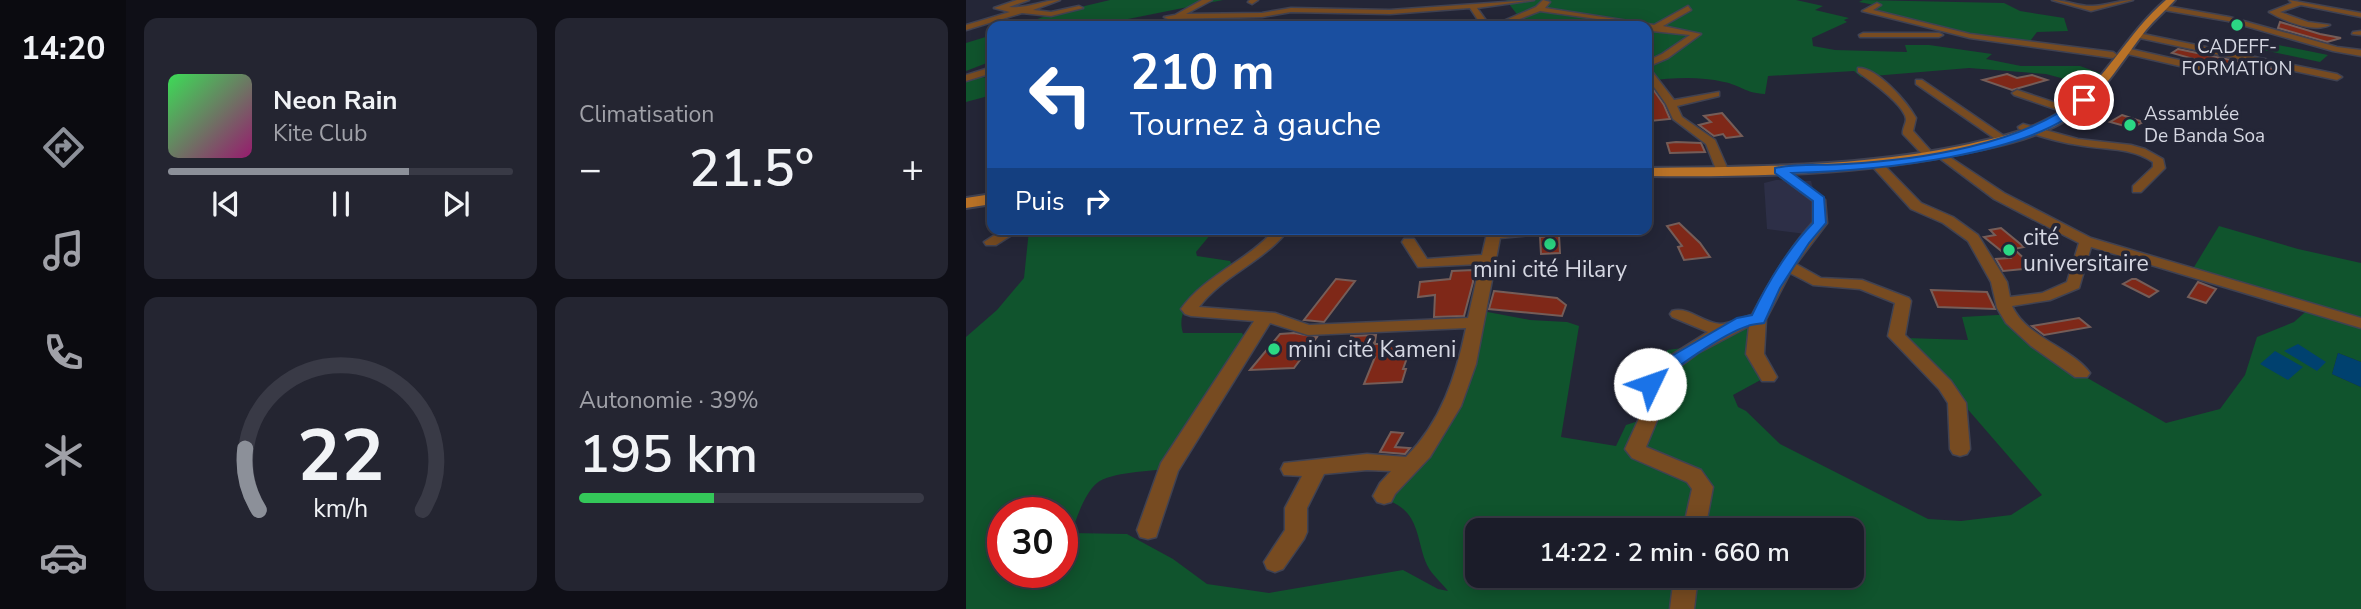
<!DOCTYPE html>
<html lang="fr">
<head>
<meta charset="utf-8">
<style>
	body { margin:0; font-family:"Nunito Sans",sans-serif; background:#242531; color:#f1f3f6; height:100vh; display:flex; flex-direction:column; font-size:26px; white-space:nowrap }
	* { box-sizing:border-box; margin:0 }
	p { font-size:23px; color:#a0a1a8 }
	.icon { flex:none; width:38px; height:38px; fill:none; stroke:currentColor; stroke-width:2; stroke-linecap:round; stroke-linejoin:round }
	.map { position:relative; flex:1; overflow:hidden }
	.drawer { display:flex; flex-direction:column; gap:18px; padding:18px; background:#0f0f17; width:840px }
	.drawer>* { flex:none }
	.top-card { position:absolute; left:21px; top:21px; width:665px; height:214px; border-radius:14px; box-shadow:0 4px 18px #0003,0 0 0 2px #393a46; background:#1a4fa0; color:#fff; overflow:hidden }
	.speed { position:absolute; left:21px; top:497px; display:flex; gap:14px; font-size:35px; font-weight:700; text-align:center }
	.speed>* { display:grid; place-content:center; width:91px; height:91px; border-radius:50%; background:#1b1c29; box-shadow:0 4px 18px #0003,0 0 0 2px #393a46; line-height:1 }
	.speed .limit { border:10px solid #d22; background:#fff; color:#111 }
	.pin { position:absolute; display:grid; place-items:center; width:60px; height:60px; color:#fff; margin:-30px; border:4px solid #fff; border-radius:50%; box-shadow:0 2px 7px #0007 }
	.me { position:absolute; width:77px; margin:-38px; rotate:48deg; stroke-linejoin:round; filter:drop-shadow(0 0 5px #0008) }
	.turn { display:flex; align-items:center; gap:24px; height:147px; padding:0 28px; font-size:32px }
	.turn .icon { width:91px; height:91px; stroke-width:2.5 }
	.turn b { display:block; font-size:49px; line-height:60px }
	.then { display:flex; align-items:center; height:66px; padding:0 28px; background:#0003; gap:14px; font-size:26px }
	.big { font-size:52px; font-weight:600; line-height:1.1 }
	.drawer .tile { flex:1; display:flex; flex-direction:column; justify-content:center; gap:10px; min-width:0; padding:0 24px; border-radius:14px; background:#242531 }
	.drawer .dial { align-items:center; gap:0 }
	.dial svg { height:182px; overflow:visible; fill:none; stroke:#393a46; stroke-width:7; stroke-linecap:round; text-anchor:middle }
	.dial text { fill:#f1f3f6; stroke:none }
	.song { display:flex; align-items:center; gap:21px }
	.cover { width:84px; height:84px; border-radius:10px; background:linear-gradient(135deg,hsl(130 70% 55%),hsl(320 70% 35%)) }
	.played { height:7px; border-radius:4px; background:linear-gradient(90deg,#8c9099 70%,#393a46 70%) }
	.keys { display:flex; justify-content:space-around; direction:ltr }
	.heat { display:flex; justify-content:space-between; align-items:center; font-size:38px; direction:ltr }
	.charge { height:10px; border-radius:5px; background:linear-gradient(90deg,#34c759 39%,#393a46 0) }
	.drawer .tiles { flex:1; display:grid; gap:18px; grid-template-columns:repeat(2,1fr) }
	.trip { position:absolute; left:499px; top:518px; width:399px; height:70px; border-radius:14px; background:#1b1c29; box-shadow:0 4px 18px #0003,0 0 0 2px #393a46; font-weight:600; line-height:70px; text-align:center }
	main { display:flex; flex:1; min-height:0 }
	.tabs { display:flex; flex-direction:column; width:126px; justify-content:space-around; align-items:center; background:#0b0b10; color:#a0a1a8 }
	.tabs .icon { width:49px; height:49px }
	.tabs .selected { color:#8c9099 }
	.tabs b { font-size:32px; color:#f1f3f6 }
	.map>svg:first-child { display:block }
</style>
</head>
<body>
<main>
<nav class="tabs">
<b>14:20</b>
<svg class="icon selected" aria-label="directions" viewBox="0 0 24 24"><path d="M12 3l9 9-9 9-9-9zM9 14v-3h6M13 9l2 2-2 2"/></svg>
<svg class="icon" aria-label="music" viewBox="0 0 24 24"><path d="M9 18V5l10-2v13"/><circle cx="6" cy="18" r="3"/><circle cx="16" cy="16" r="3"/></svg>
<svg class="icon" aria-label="phone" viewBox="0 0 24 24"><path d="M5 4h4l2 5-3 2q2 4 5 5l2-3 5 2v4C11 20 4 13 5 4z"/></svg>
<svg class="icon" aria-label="climate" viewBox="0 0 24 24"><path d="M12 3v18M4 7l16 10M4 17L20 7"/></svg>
<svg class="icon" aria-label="car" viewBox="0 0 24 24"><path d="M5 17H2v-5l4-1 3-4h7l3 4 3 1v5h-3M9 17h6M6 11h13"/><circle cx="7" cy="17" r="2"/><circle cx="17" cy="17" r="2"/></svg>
</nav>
<section class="drawer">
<div class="tiles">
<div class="tile">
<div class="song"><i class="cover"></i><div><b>Neon Rain</b><p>Kite Club</p></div></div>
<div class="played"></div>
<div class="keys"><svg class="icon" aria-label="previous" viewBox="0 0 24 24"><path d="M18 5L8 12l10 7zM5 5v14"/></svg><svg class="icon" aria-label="pause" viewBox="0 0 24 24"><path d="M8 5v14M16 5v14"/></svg><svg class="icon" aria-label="next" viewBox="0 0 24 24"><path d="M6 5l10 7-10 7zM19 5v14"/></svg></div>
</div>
<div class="tile"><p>Climatisation</p>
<div class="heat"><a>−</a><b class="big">21.5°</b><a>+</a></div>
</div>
<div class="tile dial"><svg viewBox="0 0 100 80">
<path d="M14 69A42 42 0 1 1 86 69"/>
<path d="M14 69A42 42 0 0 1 8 42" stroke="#8c9099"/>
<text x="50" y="56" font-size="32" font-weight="700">22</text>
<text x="50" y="72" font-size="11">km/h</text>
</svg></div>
<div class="tile"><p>Autonomie · 39%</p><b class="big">195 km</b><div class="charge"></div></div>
</div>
</section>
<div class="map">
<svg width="1395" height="609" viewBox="0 0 1395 609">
	<rect width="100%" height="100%" fill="#242637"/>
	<path fill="#2d2f47" d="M 810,180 L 845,181 L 855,216 L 848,235 L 801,229 L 798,183 Z"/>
	<g fill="#10542d" fill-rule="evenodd">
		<path d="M 144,0 L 257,0 L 127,26 L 52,26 L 85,14 Z"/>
		<path d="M 540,0 L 830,0 L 857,6 L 849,10 L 883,18 L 878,20 L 881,22 L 846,38 L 847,46 L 869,50 L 941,52 L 939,45 L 963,45 L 1026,54 L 1020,59 L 1055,66 L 1114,66 L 1141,76 L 1132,88 L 1080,74 L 1003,68 L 895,77 L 888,71 L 802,76 L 799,94 C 779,93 774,85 758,82 C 731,76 707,78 681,81 L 681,26 L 537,26 L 553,17 Z"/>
		<path d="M 897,0 L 1038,3 L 1054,11 L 1098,18 L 1102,31 L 1071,32 L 1061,45 L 1007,37 L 900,11 L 909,5 L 893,2 Z"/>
		<path d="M 26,35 L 26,61 L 0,71 L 0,43 Z"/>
		<path d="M 1292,41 L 1362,55 L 1354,62 L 1283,47 Z"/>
		<path d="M 0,74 L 26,79 L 26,95 L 0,102 Z"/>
		<path d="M 1253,226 L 1332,249 L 1395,263 L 1395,362 L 1372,353 L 1366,374 L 1395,387 L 1395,609 L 0,609 L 0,337 L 31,310 L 58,278 L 63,230 L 249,229 L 230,252 L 231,256 L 264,261 L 266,265 C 245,283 207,303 217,333 L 276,333 L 279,338 L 202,469 C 184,471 145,472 131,483 C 118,494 111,518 105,533 L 161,534 L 207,559 L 241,584 L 303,593 L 437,570 L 472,589 L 482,591 C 476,583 466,575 461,565 C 450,540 454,512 423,501 L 486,406 L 511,310 L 564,320 L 601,322 L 613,326 L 595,437 L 650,446 L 660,425 L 688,416 L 697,410 L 701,350 L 725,347 L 784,319 L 800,377 L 767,395 L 772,407 L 780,411 L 814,444 L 962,519 L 995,521 L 1045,515 L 1076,495 L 940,338 L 1002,340 L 996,317 L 1049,314 L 1097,364 L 1200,423 L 1254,409 L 1279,375 L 1291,337 L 1328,322 L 1345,307 L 1225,272 ZM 37,513 L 96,513 L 96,572 L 37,572 ZM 511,530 L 886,530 L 886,576 L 511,576 Z"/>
	</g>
	<g fill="#00416f">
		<path d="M 1332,344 L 1360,362 L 1351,371 L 1318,351 Z"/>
		<path d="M 1309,351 L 1337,367 L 1322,380 L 1294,364 Z"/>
		<path d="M 1372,353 L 1395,362 L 1395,387 L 1366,374 Z"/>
	</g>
	<g fill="#7f2818" stroke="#755d58" stroke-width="2">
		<path d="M 1314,22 L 1354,34 L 1375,38 L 1361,42 L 1312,28 Z"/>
		<path d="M 1212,49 L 1313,70 L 1307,75 L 1281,69 L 1277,73 L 1206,53 Z"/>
		<path d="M 1041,74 L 1051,78 L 1066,75 L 1081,80 L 1046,90 L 1017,80 Z"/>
		<path d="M 687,89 L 698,105 L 704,119 L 684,121 L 681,117 L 681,90 Z"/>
		<path d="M 756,113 L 776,136 L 760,138 L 757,134 L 748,136 L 733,125 L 745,122 L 738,116 Z"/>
		<path d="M 1156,115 L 1177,122 L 1166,128 L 1144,122 Z"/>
		<path d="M 710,142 L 735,143 L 739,152 L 704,153 L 701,143 Z"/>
		<path d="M 713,223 L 734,243 L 744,257 L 718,260 L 712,247 L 716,246 L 701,226 Z"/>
		<path d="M 1035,228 L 1058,247 L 1048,249 L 1068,268 L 1037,271 L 1030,259 L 1044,258 L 1018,237 L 1029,235 L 1024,230 Z"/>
		<path d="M 593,235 L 594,253 L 575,254 L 574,237 Z"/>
		<path d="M 507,270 L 507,282 L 498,316 L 468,317 L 469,295 L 452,297 L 454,282 L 484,279 L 486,271 Z"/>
		<path d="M 370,279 L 389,281 L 358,322 L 338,320 Z"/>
		<path d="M 1166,279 L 1170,279 L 1192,291 L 1183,297 L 1157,284 Z"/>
		<path d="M 1232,282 L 1250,289 L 1240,303 L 1222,297 Z"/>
		<path d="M 965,290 L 1021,292 L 1029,309 L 972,307 Z"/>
		<path d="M 528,291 L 591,298 L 600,305 L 596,316 L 523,309 Z"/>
		<path d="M 1113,318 L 1124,327 L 1078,335 L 1066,326 Z"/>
		<path d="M 328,333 L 351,337 L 328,368 L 284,370 L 314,334 Z"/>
		<path d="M 410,335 L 409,342 L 383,345 L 385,336 Z"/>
		<path d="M 408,344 L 446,344 L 437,369 L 440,369 L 436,382 L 398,384 L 409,357 L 403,357 Z"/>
		<path d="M 425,432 L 437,433 L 429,447 L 444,448 L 439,454 L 414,452 Z"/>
	</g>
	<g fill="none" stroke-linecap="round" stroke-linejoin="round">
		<defs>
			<g id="minor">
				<path d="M 51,0 L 63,0 L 43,7 C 61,9 76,0 94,0 L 67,10 L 85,12 L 113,6 L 117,8 L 85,16 L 56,13 L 0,30 L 0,25 L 44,12 L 28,8 Z"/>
				<path d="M 236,0 L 246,0 L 220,14 L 296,13 L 325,8 L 424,10 L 568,0 L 511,8 L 524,26 L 516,26 L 504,8 L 424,14 L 325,12 L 296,17 L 202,19 L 198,17 L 209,15 Z"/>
				<path d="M 284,0 L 292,0 L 286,4 L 282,2 Z"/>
				<path d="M 577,0 L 584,2 L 579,8 L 688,25 L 722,6 L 725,10 L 697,26 L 735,34 L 702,58 L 681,67 L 681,61 L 696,54 L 724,35 L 686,31 L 681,26 L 574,11 L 536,26 L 526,26 L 570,7 Z"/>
				<path d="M 1086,0 C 1100,0 1114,7 1126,6 C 1140,6 1153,0 1167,0 L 1125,11 Z"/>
				<path d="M 1323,0 L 1395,13 L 1395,17 L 1335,5 L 1314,12 L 1342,22 L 1364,25 C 1348,33 1318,21 1303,12 L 1326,3 Z"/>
				<path d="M 911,3 L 915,5 L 907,10 L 1004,34 L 1147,52 L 1151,55 L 1147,58 L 1004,38 L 896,11 Z"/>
				<path d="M 1195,5 L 1263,17 L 1371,47 L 1395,50 L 1395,56 L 1367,51 L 1262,21 L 1192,9 Z"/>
				<path d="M 297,21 L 357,23 L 361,25 L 294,25 Z"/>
				<path d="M 1395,31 L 1395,35 L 1386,34 L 1387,32 Z"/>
				<path d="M 897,33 L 973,33 L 977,35 L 973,37 L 894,37 L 893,35 Z"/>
				<path d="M 1172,33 L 1371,74 L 1376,77 L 1371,80 L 1169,37 L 1169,33 Z"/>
				<path d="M 1160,48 L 1244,67 L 1249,70 L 1244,73 L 1157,53 L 1157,49 Z"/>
				<path d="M 26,67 L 26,73 L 0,81 L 0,75 Z"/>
				<path d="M 681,68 L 684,69 L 708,100 L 753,92 L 753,96 L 711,106 L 716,117 L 749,140 L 763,172 L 761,175 L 753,175 L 751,172 L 740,144 L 707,119 L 700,104 L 681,77 Z"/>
				<path d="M 892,68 C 911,67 941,102 950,118 L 947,131 L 964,150 L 964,154 L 956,154 L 937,134 C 936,129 940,124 940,119 C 938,104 903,80 892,72 Z"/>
				<path d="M 950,80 L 956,80 L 1038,136 L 1028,138 L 950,84 Z"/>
				<path d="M 1051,90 L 1099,106 L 1100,108 L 1095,111 L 1048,95 L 1046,93 Z"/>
				<path d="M 1057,124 L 1112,139 L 1165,145 L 1179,149 L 1197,159 L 1199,168 L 1175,192 L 1167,192 L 1167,186 L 1187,167 L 1187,162 C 1165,147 1138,150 1112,145 C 1092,142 1072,136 1053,129 L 1052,127 Z"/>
				<path d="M 976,152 L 1038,193 L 1125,238 L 1395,318 L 1395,328 L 1125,247 L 1113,288 L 1084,300 L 1046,306 C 1061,338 1106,348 1124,373 L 1121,377 L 1109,377 L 1065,346 L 1040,323 L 1031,308 L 1025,282 L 1002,241 L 977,223 L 945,209 L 904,164 L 906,161 L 914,161 L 955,203 L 987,217 L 1012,235 L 1041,282 L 1044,297 L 1076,293 L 1101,282 L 1113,243 L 1028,199 L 972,157 L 970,155 Z"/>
				<path d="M 814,166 L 859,200 L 861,223 L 830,264 L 855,278 L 896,280 L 943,298 L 945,301 L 939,335 L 985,381 L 1000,403 L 1004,449 L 1001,454 L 994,456 L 987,454 L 984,449 L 982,403 L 973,389 L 922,336 L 929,303 L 894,289 L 847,285 L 824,273 L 800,319 L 798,354 L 811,377 L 808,381 L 796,381 L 780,354 L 783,326 L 732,353 L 693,382 L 699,401 L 680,447 L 735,470 L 747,487 L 739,530 L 717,530 L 726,489 L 721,482 L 666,458 L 659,449 L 681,401 L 675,381 L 685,368 L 742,332 L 706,317 L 704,314 L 706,311 C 722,306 737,323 754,324 C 764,324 776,317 786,315 C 803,282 822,250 847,222 L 847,201 L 810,173 L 808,170 Z"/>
				<path d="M 38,229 L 55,229 L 30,245 L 20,245 L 18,242 Z"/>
				<path d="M 309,229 L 323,229 C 298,262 257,275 233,307 L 309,313 L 343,325 L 502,318 L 514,264 L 452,267 L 436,242 L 438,239 L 448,239 L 461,259 L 516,255 L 522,229 L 619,231 L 612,235 L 594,232 L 534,238 L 510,364 L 495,406 L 464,457 L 429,494 L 425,502 L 418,504 L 411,502 L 407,496 L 414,483 L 425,471 L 401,470 L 358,474 L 341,508 L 341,532 L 338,539 L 317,569 L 309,572 L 301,569 L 298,562 L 319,530 L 319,508 L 336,476 L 318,475 L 315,469 L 318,463 L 401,454 L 440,457 C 475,422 490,376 500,328 L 342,335 L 304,323 L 212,471 L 190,537 L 182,539 L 174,537 L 171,530 L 195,463 L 288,321 L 225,316 L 219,314 L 215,309 C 240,274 282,261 309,229 Z"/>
				<path d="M 708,576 L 732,576 L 728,609 L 704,609 Z"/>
			</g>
			<g id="major">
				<path d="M 1200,0 L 1209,0 C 1200,10 1189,19 1180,30 C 1157,59 1138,93 1108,115 C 1077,136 1039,145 1003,152 C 897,175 789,177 681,176 L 681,168 C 786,167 891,167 994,146 C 1030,138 1068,131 1099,109 C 1140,81 1162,32 1200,0 Z"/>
				<path d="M 26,194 L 26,204 L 0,208 L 0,198 Z"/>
			</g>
		</defs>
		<use href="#minor" stroke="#404252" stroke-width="3"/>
		<use href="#major" stroke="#404252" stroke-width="4"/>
		<use href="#minor" fill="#774b21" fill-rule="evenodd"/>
		<use href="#major" fill="#b97227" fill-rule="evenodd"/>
	</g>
	<path fill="#1a73e8" stroke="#114b97" stroke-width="2" d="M 1115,97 L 1123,100 C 1072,157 901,171 826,173 L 858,197 L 860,223 L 843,243 L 814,288 L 798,323 C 793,324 787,324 782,326 C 760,333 702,370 690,388 L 677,388 L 675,384 L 685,368 L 771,318 L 786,315 C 802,282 821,250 847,223 L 847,201 L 809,173 L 809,168 C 832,163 857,166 879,164 C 952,160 1058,145 1115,97 Z"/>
	<g fill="#2bd884" stroke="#242637" stroke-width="2.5">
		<circle cx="1271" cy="25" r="7"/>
		<circle cx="1164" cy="125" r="7"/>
		<circle cx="584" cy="244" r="7"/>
		<circle cx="1043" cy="250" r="7"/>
		<circle cx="308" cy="349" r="7"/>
	</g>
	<g text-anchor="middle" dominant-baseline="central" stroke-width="7" stroke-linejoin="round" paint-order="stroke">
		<g font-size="19" fill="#d5d7e2" stroke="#242637">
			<text x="1271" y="47">CADEFF-<tspan x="1271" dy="22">FORMATION</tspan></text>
			<text x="1178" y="114" text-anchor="start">Assamblée<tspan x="1178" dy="22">De Banda Soa</tspan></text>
		</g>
		<g font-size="23" fill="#d5d7e2" stroke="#242637" text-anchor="start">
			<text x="1057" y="237">cité<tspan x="1057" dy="26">universitaire</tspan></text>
			<text x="584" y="269" text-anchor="middle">mini cité Hilary</text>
			<text x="322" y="349">mini cité Kameni</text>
		</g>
	</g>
</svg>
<div class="speed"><div class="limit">30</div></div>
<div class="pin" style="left:1118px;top:100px;background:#d93025"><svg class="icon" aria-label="arrive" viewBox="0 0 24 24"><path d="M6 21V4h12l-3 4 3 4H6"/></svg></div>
<svg class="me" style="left:684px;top:384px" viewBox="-20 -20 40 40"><circle r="19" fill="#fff"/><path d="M0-13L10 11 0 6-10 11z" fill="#1a73e8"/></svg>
<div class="trip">14:22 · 2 min · 660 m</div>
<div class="top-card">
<div class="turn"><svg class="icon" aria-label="left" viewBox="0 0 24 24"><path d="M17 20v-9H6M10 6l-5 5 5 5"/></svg><div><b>210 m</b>Tournez à gauche</div></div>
<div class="then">Puis<svg class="icon" aria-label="right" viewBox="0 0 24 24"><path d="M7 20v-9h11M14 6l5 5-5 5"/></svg></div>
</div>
</div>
</main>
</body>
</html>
